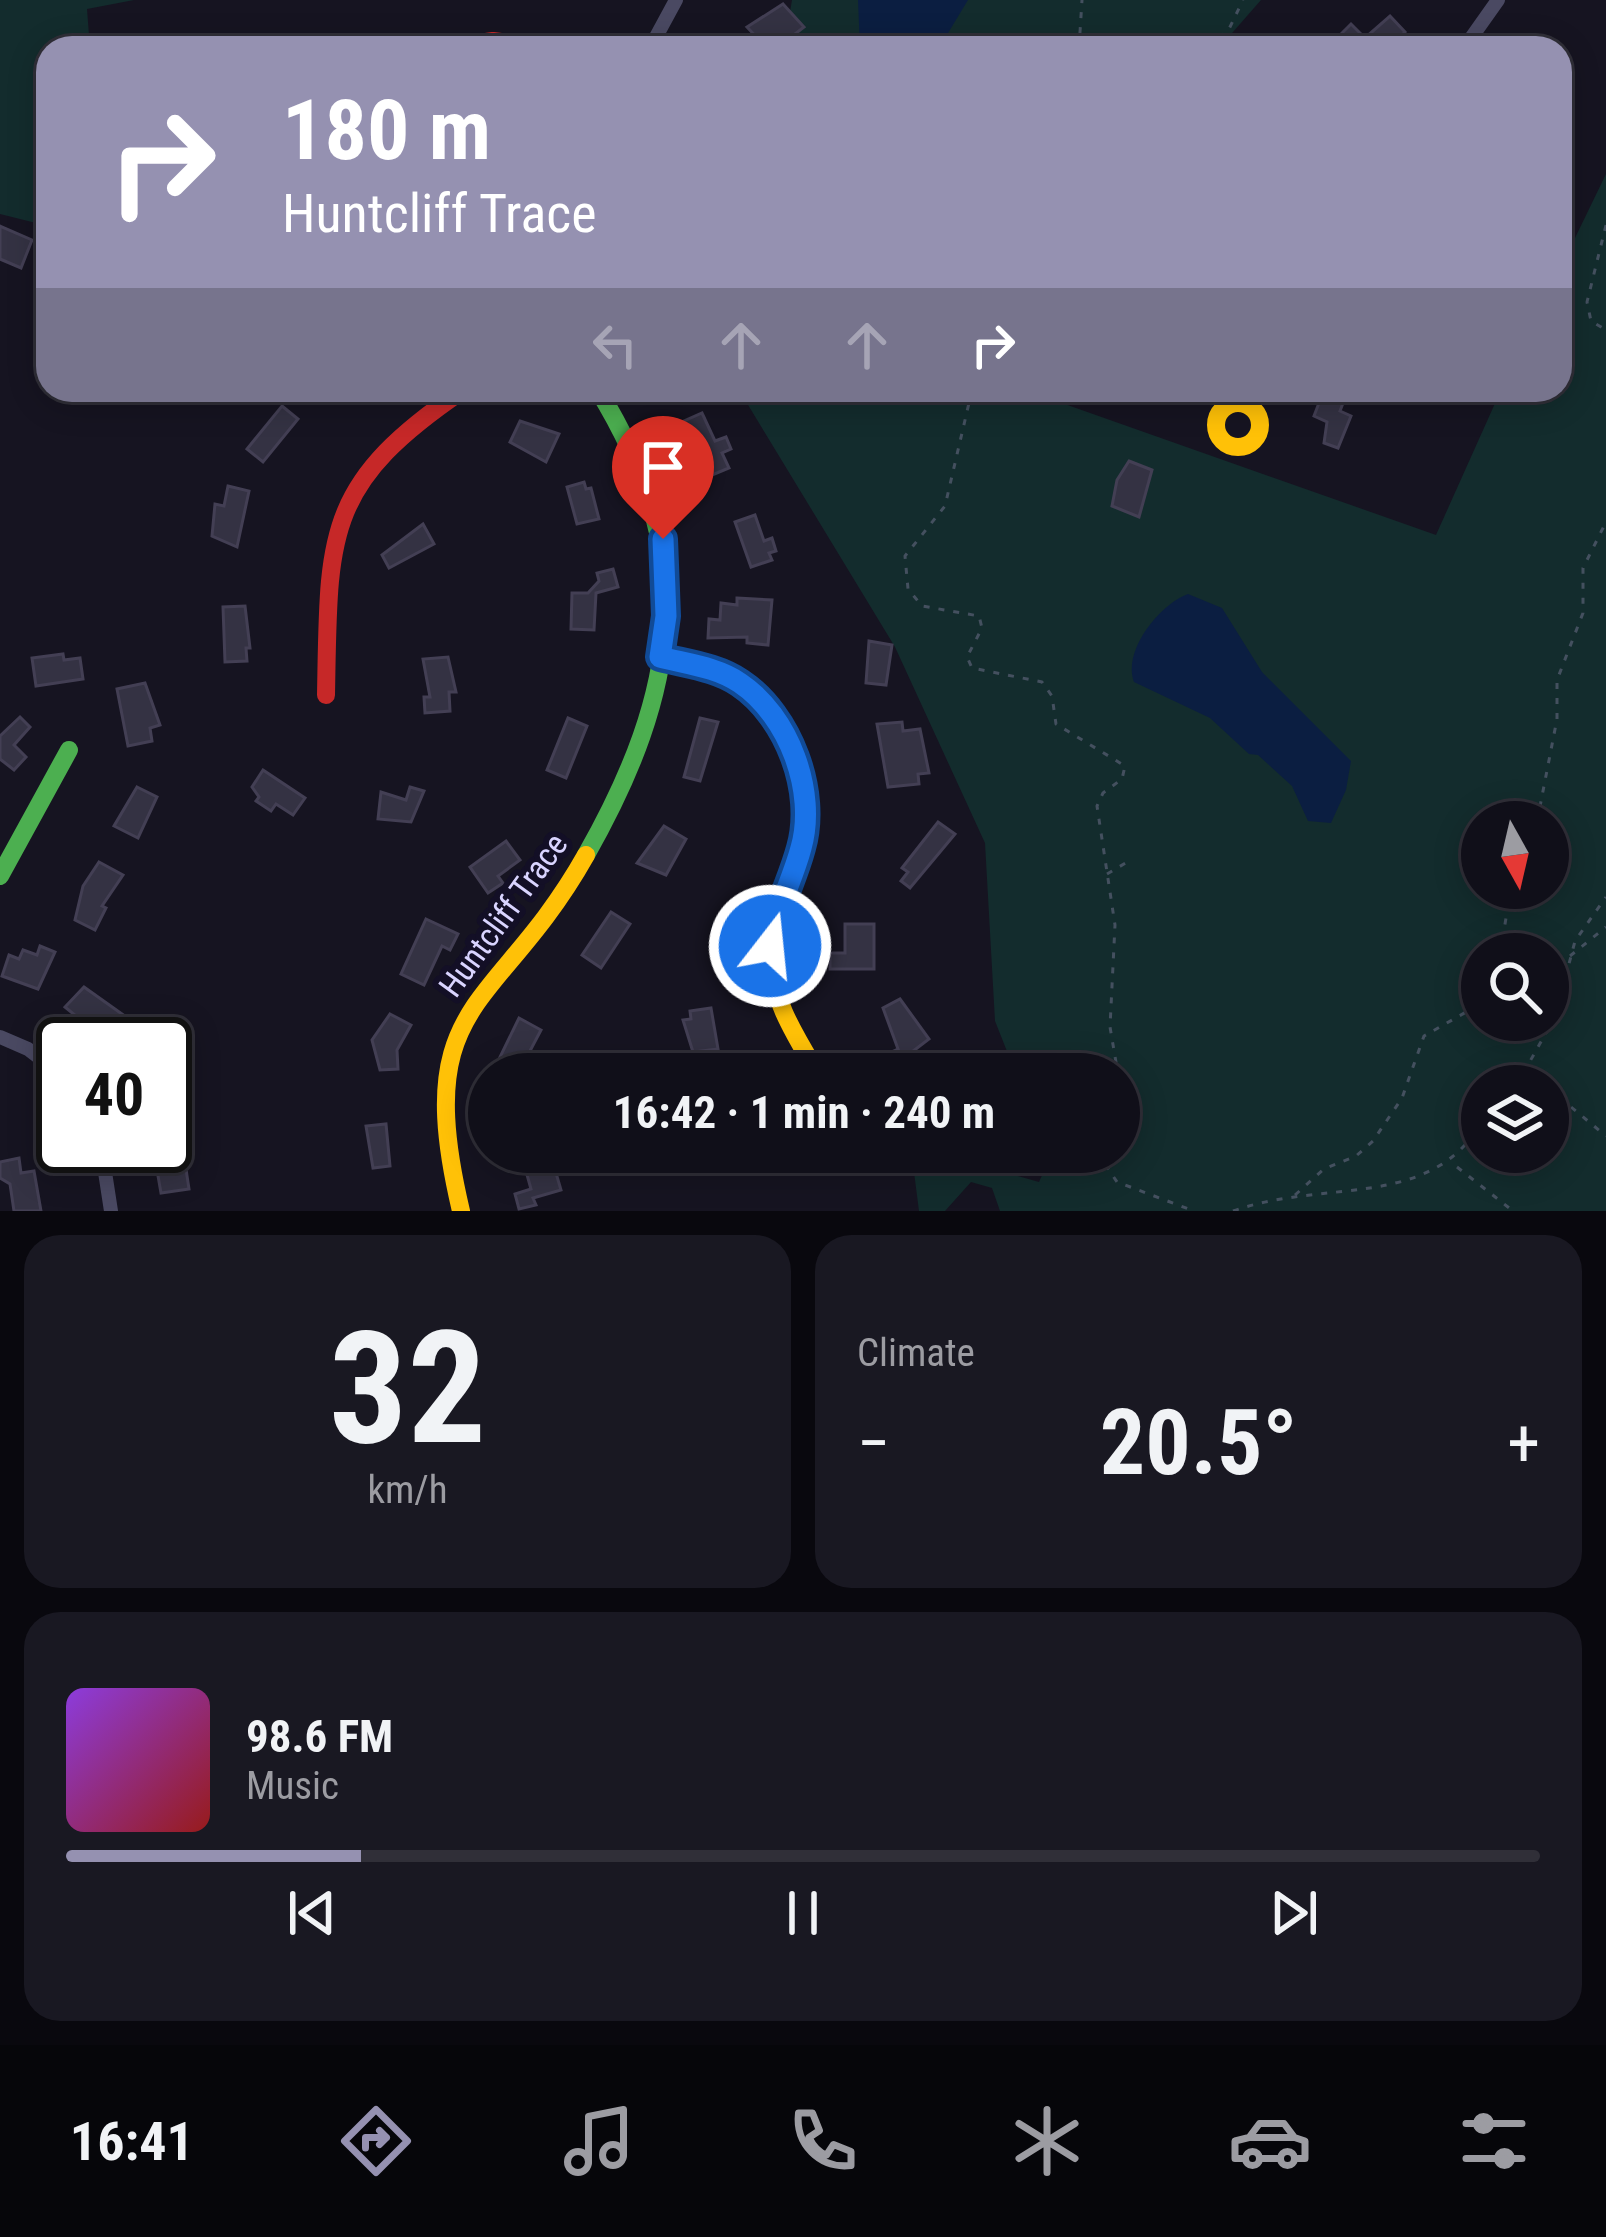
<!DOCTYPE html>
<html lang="en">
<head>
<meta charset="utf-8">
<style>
	body { margin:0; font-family:"Roboto Condensed",sans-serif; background:#191822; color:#f1f3f6; height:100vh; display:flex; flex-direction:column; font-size:45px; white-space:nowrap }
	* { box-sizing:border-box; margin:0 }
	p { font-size:39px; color:#9c9ca2 }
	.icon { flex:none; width:66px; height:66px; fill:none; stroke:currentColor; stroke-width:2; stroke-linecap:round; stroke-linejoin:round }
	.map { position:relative; height:1211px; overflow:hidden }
	.drawer { display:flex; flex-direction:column; gap:24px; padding:24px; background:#09080e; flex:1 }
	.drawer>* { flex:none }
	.banner { position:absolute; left:36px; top:36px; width:1536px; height:366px; border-radius:36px; box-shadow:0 6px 30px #0003,0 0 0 3px #302f38; background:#9591b1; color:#fff; overflow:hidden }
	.needle { width:78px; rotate:172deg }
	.buttons { position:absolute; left:1461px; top:801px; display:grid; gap:24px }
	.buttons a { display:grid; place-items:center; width:108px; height:108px; border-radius:50%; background:#100f19; box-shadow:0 6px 30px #0003,0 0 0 3px #302f38; font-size:60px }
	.speed { position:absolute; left:36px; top:1017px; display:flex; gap:24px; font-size:60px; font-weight:700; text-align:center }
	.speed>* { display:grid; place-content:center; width:156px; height:156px; border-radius:50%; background:#100f19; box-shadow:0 6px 30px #0003,0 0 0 3px #302f38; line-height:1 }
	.speed .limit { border:6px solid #111; border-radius:18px; background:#fff; color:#111 }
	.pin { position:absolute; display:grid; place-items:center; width:102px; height:102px; color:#fff; margin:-123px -51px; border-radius:50% 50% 50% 0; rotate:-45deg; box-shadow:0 0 12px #0007 }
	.pin .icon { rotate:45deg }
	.me { position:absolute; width:132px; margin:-66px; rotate:16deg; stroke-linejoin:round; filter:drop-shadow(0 0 9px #0008) }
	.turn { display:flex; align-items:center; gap:42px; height:252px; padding:0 48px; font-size:54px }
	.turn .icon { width:156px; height:156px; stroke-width:2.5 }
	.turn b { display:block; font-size:84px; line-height:102px }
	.lanes { display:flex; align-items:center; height:114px; padding:0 48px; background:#0003; justify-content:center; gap:60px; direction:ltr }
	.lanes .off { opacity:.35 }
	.big { font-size:90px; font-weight:700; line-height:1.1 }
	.drawer .card { flex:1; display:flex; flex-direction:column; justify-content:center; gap:18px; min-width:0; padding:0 42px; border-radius:36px; background:#191822 }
	.drawer .dial { align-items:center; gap:0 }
	.dial b { font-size:156px; line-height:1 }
	.song { display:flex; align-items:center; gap:36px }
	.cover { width:144px; height:144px; border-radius:18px; background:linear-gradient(135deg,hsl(270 70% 55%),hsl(0 70% 35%)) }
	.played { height:12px; border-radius:6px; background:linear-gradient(90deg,#9591b1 20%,#302f38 20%) }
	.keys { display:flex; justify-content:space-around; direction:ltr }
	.heat { display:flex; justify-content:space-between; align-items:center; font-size:66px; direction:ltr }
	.drawer .tiles { flex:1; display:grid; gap:24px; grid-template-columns:1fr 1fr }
	.card:last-child { grid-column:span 2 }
	.trip { position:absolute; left:468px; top:1053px; width:672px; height:120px; border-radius:60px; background:#100f19; box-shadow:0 6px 30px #0003,0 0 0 3px #302f38; font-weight:700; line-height:120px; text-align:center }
	.dock { display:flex; height:192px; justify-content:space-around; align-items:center; background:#06060a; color:#9c9ca2 }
	.dock .icon { width:84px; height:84px }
	.dock .on { color:#9591b1 }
	.dock b { font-size:54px; color:#f1f3f6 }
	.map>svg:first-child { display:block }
</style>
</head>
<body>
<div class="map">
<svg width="1606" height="1211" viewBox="0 0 1606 1211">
	<rect width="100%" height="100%" fill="#161421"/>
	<g fill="#132c2d" fill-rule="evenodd">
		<path d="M 0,0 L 134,0 L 87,9 L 90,48 L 48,48 L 48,226 L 0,214 Z"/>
		<path d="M 792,0 L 1261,0 L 1219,48 L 784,48 Z"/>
		<path d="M 1606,174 L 1606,1211 L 1000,1211 L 992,1188 L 971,1182 L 945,1211 L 919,1211 L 914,1172 L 896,1152 L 933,1152 L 1039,1182 L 1043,1173 L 1034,1152 L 1119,1152 L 1119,1074 L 1016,1074 L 995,1021 L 985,843 L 895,647 L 739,390 L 1025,390 L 1436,535 L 1501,390 L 1560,390 L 1560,269 ZM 1482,822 L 1548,822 L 1548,888 L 1482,888 ZM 1482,954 L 1548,954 L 1548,1020 L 1482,1020 ZM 1482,1086 L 1548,1086 L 1548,1152 L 1482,1152 Z"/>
	</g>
	<g fill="#0b1e41">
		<path d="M 858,0 L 968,0 L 939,48 L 860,48 Z"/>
		<path d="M 1188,594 L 1222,608 L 1262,672 L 1351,761 L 1346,790 L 1331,823 L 1308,821 L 1292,786 L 1258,755 L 1249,754 L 1210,718 L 1134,682 C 1122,651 1160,604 1188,594 Z"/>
	</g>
	<g fill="#343243" stroke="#433f54" stroke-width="3">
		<path d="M 783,4 L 804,27 L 777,48 L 768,38 L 762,43 L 747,27 Z"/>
		<path d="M 1390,16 L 1405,32 L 1389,48 L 1327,48 L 1351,24 L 1365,38 Z"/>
		<path d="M 0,226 L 32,240 L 21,268 L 0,259 Z"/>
		<path d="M 1324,390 L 1348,390 L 1340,411 L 1351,416 L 1338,448 L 1324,443 L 1327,422 L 1314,416 Z"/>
		<path d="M 282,406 L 298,419 L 263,462 L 247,449 Z"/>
		<path d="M 702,413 L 715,441 L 726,437 L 731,449 L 722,453 L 729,468 L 712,475 L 684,421 Z"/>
		<path d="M 520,421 L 559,434 L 546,462 L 510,442 Z"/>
		<path d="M 1129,461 L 1152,470 L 1139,517 L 1112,506 L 1117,480 Z"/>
		<path d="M 584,482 L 586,489 L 591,488 L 599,519 L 577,524 L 567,487 Z"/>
		<path d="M 228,486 L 249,491 L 237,547 L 212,536 L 215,504 L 224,506 Z"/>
		<path d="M 755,515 L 764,541 L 772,538 L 776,551 L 769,553 L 772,560 L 751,567 L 735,522 Z"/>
		<path d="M 423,524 L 434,544 L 389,568 L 382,555 Z"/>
		<path d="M 613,569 L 618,587 L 596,593 L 594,630 L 571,629 L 572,593 L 588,593 L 599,581 L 597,573 Z"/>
		<path d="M 737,598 L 772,600 L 768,645 L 747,643 L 747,637 L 708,638 L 709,619 L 720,620 L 721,603 L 737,605 Z"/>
		<path d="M 245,606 L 250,648 L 246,648 L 247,661 L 225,662 L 223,607 Z"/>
		<path d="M 869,641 L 892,645 L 886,685 L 866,683 Z"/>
		<path d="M 63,654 L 64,660 L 80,658 L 83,679 L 36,686 L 32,658 Z"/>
		<path d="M 448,657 L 456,692 L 449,692 L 450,711 L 425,713 L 424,697 L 430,697 L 423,659 Z"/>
		<path d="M 145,683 L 160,725 L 150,728 L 152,741 L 128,746 L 117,689 Z"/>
		<path d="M 20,717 L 30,727 L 14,745 L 26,757 L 14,770 L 0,759 L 0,736 Z"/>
		<path d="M 568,718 L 587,726 L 566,778 L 547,770 Z"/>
		<path d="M 700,718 L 718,722 L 700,781 L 684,777 Z"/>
		<path d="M 902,722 L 903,731 L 920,729 L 929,773 L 918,774 L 919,784 L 888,787 L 877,724 Z"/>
		<path d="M 263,770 L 305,798 L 293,815 L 276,804 L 271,811 L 256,801 L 259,797 L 252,787 Z"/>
		<path d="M 137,787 L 157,797 L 138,838 L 114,826 Z"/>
		<path d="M 410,787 L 424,791 L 411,822 L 378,819 L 381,792 L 406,800 Z"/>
		<path d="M 938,822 L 955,834 L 910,888 L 901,881 L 908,872 L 902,868 Z"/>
		<path d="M 664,826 L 686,839 L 666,875 L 637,863 Z"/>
		<path d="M 506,841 L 520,860 L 498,876 L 503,883 L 488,893 L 470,867 Z"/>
		<path d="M 99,862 L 123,875 L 102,906 L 106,908 L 95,930 L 75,920 L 83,886 Z"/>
		<path d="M 611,912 L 630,924 L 601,968 L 582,955 Z"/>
		<path d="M 426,919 L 458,934 L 450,950 L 442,946 L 424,985 L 401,974 Z"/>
		<path d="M 845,924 L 874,924 L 874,969 L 830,969 L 830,953 L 845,953 Z"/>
		<path d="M 40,946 L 55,952 L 38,989 L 2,976 L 9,955 L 19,959 L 23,950 L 37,955 Z"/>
		<path d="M 84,987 L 129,1019 L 113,1038 L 103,1029 L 98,1034 L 65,1007 Z"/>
		<path d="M 900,999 L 929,1039 L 908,1055 L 911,1061 L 892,1070 L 885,1055 L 898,1049 L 883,1008 Z"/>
		<path d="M 711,1008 L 718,1049 L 693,1052 L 683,1020 L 691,1019 L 690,1011 Z"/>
		<path d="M 390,1014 L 411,1025 L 397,1050 L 398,1069 L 380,1070 L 372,1040 Z"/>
		<path d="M 519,1018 L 541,1030 L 521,1068 L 500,1057 Z"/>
		<path d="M 386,1124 L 390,1166 L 373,1168 L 366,1126 Z"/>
		<path d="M 176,1144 L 178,1157 L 184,1156 L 189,1189 L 161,1193 L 153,1147 Z"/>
		<path d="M 551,1156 L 561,1190 L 533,1198 L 536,1205 L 519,1209 L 515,1194 L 531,1189 L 524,1164 Z"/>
		<path d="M 19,1158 L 21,1173 L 34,1171 L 41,1211 L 14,1211 L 10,1184 L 0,1178 L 0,1162 Z"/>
	</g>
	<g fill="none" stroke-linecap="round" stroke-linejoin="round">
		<g stroke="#44505f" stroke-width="3" stroke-dasharray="6 9" stroke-linecap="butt">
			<path d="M 1083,39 L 1104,48"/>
			<path d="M 1079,48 L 1082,0"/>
			<path d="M 1208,48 L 1229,29 L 1243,0"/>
			<path d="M 1606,225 L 1587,302 L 1591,321 L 1606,330"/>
			<path d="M 972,390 L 945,506 L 905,556 L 908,589 L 922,606 L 979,616 L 982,628 L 967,657 L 972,668 L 1042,682 L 1052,696 L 1056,724 L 1125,766 L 1122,779 L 1103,793 L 1097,806 L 1115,925 L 1110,1027 L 1118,1074"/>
			<path d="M 1537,822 L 1557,719 L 1557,680 L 1583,613 L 1583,568 L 1606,522"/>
			<path d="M 1107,874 L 1129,861"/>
			<path d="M 1500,954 L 1511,888"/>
			<path d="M 1570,956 L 1606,927"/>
			<path d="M 1036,1074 L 1038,1056"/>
			<path d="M 1525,1076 L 1544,1086"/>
			<path d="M 1516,1086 L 1555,1017 L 1575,941 L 1606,897"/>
			<path d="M 1548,1088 L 1606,1136"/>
			<path d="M 1097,1152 L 1117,1182 L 1194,1211"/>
			<path d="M 1457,1167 L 1513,1211"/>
			<path d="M 1295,1195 L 1324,1169 L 1356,1156 L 1373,1141 L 1402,1098 L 1424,1036 L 1482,1003"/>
			<path d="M 1233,1211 C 1327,1178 1429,1211 1482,1122"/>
		</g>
		<g stroke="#4a4962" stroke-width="14">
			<path d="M 650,48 L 676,0"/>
			<path d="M 1464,48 L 1498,0"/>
			<path d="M 1242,403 L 1246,390"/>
			<path d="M 0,1037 L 28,1049 L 63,1076"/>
			<path d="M 101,1146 L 111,1211"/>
			<path d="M 863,1152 L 864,1153"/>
		</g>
		<g stroke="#4caf50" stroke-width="18">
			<path d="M 586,855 C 679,691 700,555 598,390"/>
			<path d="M 0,876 L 69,750"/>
		</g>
		<g stroke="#ffc107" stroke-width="18">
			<circle cx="1238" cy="425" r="22"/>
			<path d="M 660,657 C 684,662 709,666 731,678 C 788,709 816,787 802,848 C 793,885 770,915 770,954 C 771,999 796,1037 818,1074"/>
			<path d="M 461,1211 C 410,996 497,1013 586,855"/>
		</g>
		<g stroke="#c62828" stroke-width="18">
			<path d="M 444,48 L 493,41 L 551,48"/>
			<path d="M 326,695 C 329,535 323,485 463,390"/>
		</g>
	</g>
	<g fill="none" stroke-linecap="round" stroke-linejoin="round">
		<defs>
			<path id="route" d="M 663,539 L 666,616 L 660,657 C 687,664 717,667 740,683 C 789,716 817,792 801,848 C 792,882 775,911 770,946"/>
		</defs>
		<use href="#route" stroke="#114b97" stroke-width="30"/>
		<use href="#route" stroke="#1a73e8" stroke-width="21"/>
	</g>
	<g text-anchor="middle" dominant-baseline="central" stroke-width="12" stroke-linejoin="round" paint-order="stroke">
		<g font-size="33" fill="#d9d4ff" stroke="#130f26">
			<text transform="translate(503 915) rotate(-54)">Huntcliff Trace</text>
		</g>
	</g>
</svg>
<div class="buttons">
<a><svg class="needle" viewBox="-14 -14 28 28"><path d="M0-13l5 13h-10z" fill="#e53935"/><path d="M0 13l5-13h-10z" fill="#9c9ca2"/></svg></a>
<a><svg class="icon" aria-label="search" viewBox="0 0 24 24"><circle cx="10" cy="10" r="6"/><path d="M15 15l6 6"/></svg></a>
<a><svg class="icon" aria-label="layers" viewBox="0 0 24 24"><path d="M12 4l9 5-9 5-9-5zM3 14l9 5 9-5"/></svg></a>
</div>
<div class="speed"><div class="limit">40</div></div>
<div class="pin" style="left:663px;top:539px;background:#d93025"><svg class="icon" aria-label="arrive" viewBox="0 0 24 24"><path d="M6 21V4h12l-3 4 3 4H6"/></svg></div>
<svg class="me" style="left:770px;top:946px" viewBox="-20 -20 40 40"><circle r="17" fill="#1a73e8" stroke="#fff" stroke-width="3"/><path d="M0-11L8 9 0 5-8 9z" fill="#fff"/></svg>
<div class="trip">16:42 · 1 min · 240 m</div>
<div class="banner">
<div class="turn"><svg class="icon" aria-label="right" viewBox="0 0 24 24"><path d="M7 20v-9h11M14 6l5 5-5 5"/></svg><div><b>180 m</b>Huntcliff Trace</div></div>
<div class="lanes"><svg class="icon off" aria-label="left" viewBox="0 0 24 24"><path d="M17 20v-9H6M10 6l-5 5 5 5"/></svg><svg class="icon off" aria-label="ahead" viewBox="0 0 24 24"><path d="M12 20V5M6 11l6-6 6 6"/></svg><svg class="icon off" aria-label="ahead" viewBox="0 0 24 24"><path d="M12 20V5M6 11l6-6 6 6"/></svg><svg class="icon" aria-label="right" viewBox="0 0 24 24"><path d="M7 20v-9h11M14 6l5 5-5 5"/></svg></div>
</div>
</div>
<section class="drawer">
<div class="tiles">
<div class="card dial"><b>32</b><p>km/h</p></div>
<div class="card"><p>Climate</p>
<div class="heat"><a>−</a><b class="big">20.5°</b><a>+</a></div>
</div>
<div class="card">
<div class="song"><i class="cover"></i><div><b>98.6 FM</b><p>Music</p></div></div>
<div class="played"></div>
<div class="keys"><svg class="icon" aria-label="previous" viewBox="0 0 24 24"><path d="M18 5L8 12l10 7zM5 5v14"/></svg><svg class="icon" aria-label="pause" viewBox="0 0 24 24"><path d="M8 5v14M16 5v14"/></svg><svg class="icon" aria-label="next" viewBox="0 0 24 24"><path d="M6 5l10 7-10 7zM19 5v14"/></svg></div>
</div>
</div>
</section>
<nav class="dock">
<b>16:41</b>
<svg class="icon on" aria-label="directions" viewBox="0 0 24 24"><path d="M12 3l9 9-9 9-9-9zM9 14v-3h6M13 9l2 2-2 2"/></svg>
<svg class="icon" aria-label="music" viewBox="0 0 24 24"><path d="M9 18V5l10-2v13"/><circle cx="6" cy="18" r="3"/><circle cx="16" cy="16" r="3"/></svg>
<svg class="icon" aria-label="phone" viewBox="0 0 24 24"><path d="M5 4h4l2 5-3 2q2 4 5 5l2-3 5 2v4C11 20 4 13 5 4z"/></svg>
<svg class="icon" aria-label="climate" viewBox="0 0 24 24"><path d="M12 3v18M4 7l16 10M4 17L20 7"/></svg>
<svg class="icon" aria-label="car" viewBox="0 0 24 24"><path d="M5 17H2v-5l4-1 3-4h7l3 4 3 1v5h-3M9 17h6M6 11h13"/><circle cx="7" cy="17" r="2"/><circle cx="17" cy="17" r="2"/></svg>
<svg class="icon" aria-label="filters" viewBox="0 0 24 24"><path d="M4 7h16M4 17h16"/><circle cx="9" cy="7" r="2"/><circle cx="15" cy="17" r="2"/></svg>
</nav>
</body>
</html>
